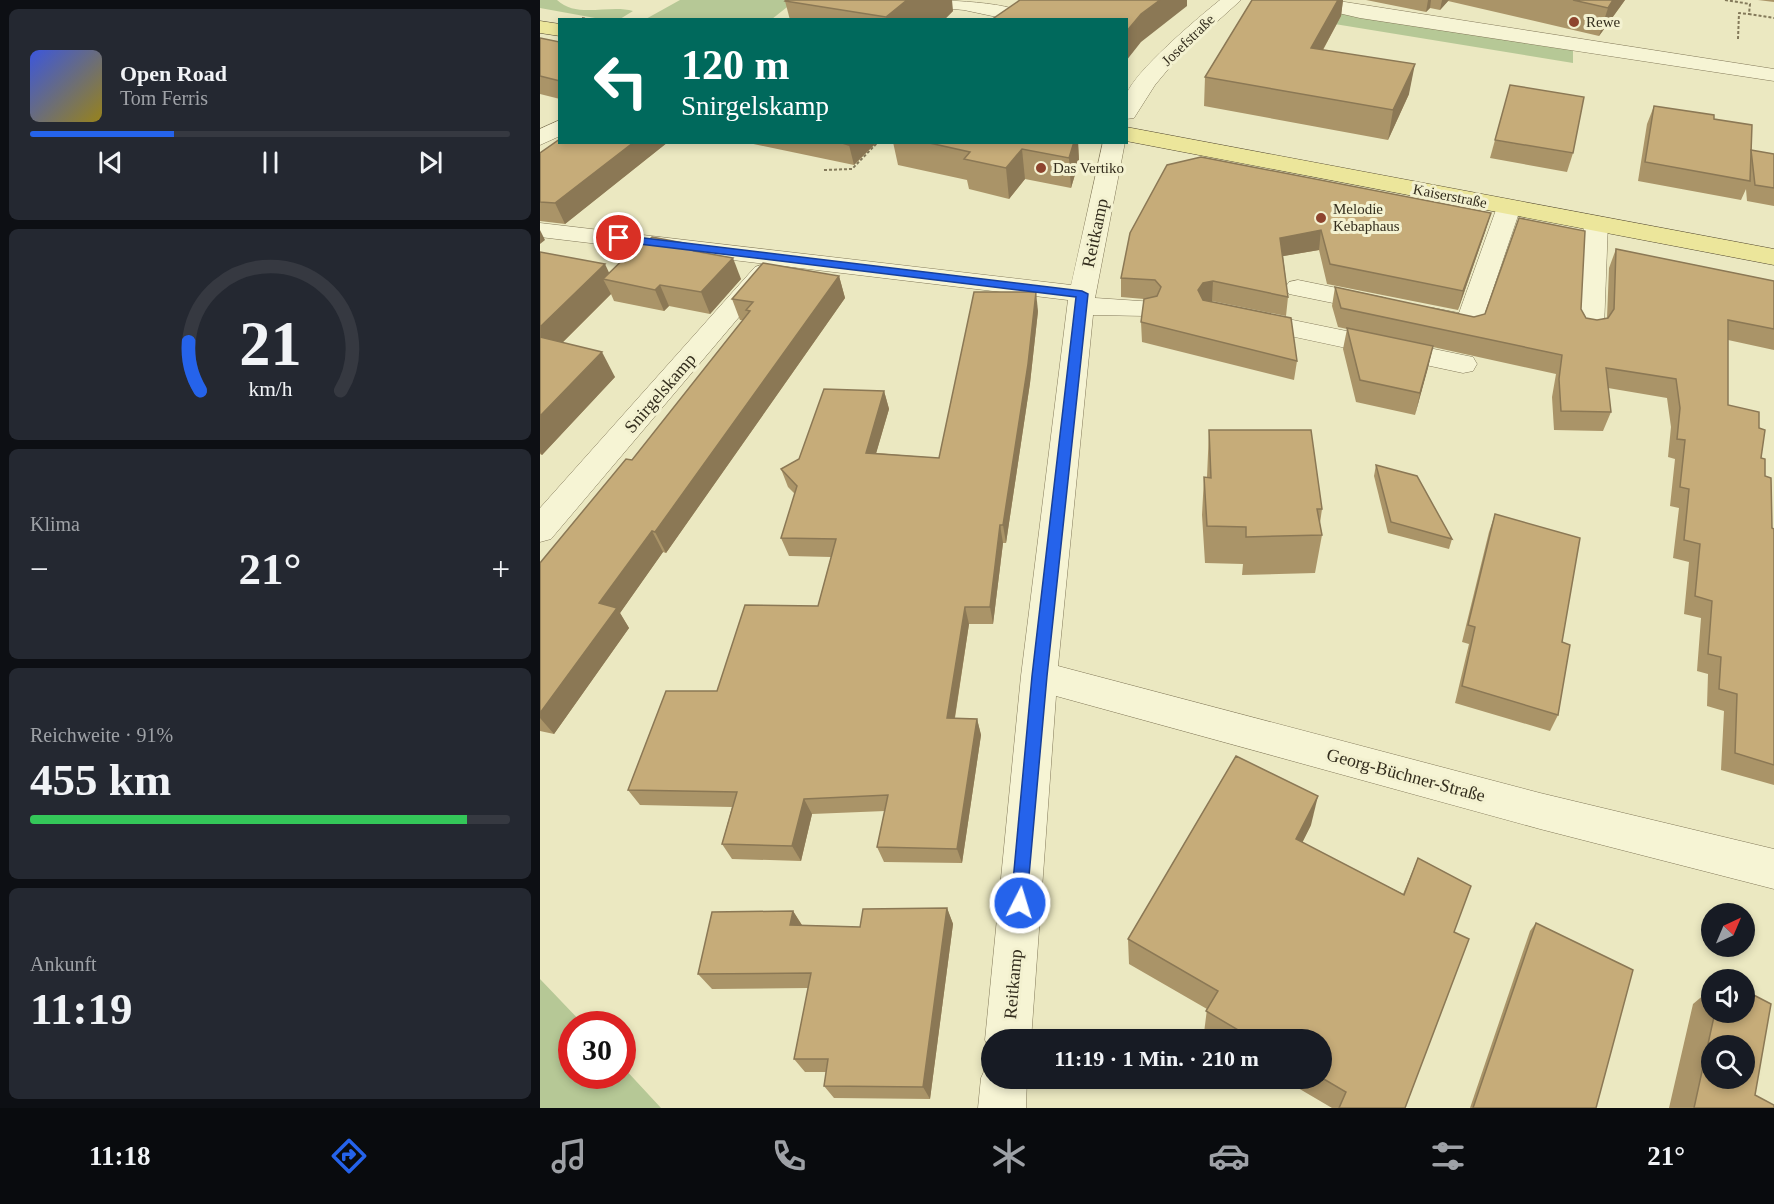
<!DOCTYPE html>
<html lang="de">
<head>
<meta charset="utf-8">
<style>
	body { margin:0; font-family:"Times New Roman",serif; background:#242831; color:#f1f3f6; height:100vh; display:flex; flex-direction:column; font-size:22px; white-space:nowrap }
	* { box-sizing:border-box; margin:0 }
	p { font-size:20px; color:#9ea1a6 }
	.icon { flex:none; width:33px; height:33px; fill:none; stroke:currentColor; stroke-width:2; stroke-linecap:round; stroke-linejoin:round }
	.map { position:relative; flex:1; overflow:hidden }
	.panel { display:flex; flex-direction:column; gap:9px; padding:9px; background:#0d0f14; width:540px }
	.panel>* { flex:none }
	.guide { position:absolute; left:18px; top:18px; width:570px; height:126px; border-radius:0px; box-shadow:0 3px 9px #0003; background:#00695c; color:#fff; overflow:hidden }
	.needle { width:39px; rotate:44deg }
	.buttons { position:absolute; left:1161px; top:903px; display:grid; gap:12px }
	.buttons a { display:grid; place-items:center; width:54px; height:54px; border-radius:50%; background:#171b24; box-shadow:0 3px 9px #0003; font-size:30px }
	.speed { position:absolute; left:18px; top:1011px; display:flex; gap:12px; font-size:30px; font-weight:700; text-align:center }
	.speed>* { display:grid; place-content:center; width:78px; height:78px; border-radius:50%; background:#171b24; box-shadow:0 3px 9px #0003; line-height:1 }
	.speed .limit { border:9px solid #d22; background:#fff; color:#111 }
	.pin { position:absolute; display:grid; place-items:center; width:51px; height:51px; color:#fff; margin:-26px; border:3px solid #fff; border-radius:50%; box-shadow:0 2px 6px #0007 }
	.me { position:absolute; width:66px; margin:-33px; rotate:5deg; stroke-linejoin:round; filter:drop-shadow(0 0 4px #0008) }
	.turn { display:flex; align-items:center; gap:21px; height:126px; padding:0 24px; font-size:27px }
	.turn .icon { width:78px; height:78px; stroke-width:2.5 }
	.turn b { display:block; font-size:42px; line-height:51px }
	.big { font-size:45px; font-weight:700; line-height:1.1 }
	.panel .widget { flex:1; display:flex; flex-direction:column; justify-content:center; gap:9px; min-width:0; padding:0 21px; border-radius:9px; background:#242831 }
	.panel .dial { align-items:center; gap:0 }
	.dial svg { height:156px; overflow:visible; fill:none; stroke:#363941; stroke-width:7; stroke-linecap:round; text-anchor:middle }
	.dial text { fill:#f1f3f6; stroke:none }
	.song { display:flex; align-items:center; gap:18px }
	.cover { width:72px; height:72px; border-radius:9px; background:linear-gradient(135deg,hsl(230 70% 55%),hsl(50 70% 35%)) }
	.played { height:6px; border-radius:3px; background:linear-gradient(90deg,#2563eb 30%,#363941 30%) }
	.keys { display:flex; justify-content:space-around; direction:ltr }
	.heat { display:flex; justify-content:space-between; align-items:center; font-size:33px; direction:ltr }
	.charge { height:9px; border-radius:4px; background:linear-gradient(90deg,#34c759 91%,#363941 0) }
	.trip { position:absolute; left:441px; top:1029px; width:351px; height:60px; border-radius:30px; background:#171b24; box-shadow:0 3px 9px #0003; font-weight:700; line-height:60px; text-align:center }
	.menu { display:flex; height:96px; justify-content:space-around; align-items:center; background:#090b0e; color:#9ea1a6 }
	.menu .icon { width:42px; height:42px }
	.menu .active { color:#2563eb }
	.menu b { font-size:27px; color:#f1f3f6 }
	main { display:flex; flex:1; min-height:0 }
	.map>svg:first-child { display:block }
</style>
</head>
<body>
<main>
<section class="panel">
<div class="widget">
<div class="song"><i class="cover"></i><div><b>Open Road</b><p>Tom Ferris</p></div></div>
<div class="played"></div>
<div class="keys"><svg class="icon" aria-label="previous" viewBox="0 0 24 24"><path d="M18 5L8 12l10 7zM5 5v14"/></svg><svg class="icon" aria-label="pause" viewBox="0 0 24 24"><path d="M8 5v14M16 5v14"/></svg><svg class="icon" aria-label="next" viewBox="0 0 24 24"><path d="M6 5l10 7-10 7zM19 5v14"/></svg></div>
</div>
<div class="widget dial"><svg viewBox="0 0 100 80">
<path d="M14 69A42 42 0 1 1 86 69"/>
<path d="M14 69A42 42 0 0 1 8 44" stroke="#2563eb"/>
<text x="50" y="56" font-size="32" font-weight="700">21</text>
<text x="50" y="72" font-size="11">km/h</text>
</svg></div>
<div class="widget"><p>Klima</p>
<div class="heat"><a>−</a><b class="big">21°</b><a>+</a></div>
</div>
<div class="widget"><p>Reichweite · 91%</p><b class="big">455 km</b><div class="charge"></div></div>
<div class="widget"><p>Ankunft</p><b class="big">11:19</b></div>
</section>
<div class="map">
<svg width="1234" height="1108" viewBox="0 0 1234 1108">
	<rect width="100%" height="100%" fill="#ebe8c1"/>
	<g fill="#b6c896">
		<path d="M 0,0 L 17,0 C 37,19 69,4 93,11 L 80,19 L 66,20 L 0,8 Z"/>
		<path d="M 140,0 L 256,0 L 232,19 L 104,20 Z"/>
		<path d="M 740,0 L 827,19 L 1033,50 L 1033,63 L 764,19 Z"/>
		<path d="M 0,979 L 43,1024 L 32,1024 L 32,1076 L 82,1076 L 83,1067 L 121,1108 L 0,1108 Z"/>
	</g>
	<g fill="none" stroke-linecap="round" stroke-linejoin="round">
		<defs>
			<g id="minor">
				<path d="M 370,0 C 396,0 480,0 495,20 L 471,20 L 424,10 L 379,6 Z"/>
				<path d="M 680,0 L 701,0 L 640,55 L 615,85 L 594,118 L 586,119 C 586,112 585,103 586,96 C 592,73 660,16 680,0 Z"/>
				<path d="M 757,0 L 792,0 L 1234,69 L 1234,81 L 820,18 L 759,4 Z"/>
				<path d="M 20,120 L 20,136 L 0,145 L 0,129 Z"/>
				<path d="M 563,142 L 585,142 L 555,298 L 615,302 L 619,308 L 615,314 L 606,316 L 553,315 L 518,666 L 1000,793 L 1234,849 L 1234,889 L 1000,829 L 516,696 L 491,1040 L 452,1040 L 452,1055 L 445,1040 L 481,676 L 528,300 L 0,237 L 0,223 L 531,285 Z"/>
				<path d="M 969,200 L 978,202 L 981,207 L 939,330 L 929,333 L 883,322 L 880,316 L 883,310 L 893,308 L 919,313 L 957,207 L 960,202 Z"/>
				<path d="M 1056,216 L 1065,218 L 1068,223 L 1064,328 L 1060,334 L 1050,337 L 1040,334 L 1036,328 L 1044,223 L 1047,218 Z"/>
				<path d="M 224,264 L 233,267 L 237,272 L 233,277 L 11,539 L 0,542 L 0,508 L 215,267 Z"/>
				<path d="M 758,280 L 846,298 L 850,304 L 846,310 L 837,312 L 749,294 L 745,288 L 749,282 Z"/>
				<path d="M 709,311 L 923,355 L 933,357 L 937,364 L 933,371 L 923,373 L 699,325 L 696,319 L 699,313 Z"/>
				<path d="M 452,1060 L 452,1078 L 487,1078 L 486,1108 L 438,1108 L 441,1078 L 448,1062 Z"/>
			</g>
			<g id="major">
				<path d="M 0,21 L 20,24 L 20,36 L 0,33 Z"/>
				<path d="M 586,127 L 1234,249 L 1234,265 L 586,141 Z"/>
			</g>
		</defs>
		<use href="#minor" stroke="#83795a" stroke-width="1"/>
		<use href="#major" stroke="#51462e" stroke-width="1"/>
		<g stroke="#83795a" stroke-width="2" stroke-dasharray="3 2" stroke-linecap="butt">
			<path d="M 1185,0 L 1210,4 L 1209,14 L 1234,18"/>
			<path d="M 42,18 L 53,20"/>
			<path d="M 1198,39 L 1199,13 L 1209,14"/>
			<path d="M 284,170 L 312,169 L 338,142"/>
		</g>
		<use href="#minor" fill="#f6f4d4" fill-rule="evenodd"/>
		<use href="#major" fill="#ece69b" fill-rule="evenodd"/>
	</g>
	<g fill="#aa9468">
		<path d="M 712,0 L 810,0 L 803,0 L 801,16 L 783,50 L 869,94 L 848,140 L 664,106 L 665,77 Z"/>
		<path d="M 826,0 L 1085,0 L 1059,36 L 908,1 L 900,10 L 890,8 L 886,12 Z"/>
		<path d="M 1218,0 L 1234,0 L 1234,2 Z"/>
		<path d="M 245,1 L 413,11 L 404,20 L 250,20 Z"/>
		<path d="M 0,38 L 20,42 L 20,99 L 0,94 Z"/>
		<path d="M 1114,106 L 1174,119 L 1211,150 L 1234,154 L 1234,206 L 1207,201 L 1206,189 L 1201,200 L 1098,181 L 1107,124 Z"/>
		<path d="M 955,140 L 1033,153 L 1027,172 L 950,158 Z"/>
		<path d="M 20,142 L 128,142 L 25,224 L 0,221 L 0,153 Z"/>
		<path d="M 204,142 L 337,142 L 314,165 Z"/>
		<path d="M 353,142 L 538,142 L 539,161 L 531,188 L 485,179 L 469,199 L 429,189 L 427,180 L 358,165 Z"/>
		<path d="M 661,157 L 951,213 L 945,232 L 918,310 L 787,284 L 779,250 L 743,256 L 748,297 L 746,316 L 672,301 L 670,301 L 757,361 L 754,380 L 602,342 L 601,322 L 604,299 L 581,297 L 581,278 Z"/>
		<path d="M 106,243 L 159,246 L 161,252 L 201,279 L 170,314 L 129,306 L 124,311 L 74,301 L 71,294 L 22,343 L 75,377 L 2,455 L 0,454 L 0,252 L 69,274 Z"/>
		<path d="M 1076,249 L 1234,281 L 1234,350 L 1188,340 L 1188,405 L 1219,428 L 1221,458 L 1225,476 L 1232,528 L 1234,529 L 1234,785 L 1181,770 L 1184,711 L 1167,706 L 1168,674 L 1157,671 L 1161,618 L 1144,614 L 1149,562 L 1133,558 L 1139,508 L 1130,506 L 1135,459 L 1128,457 L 1131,427 L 1127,398 L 1068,388 L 1071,412 L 1063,431 L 1014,430 L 1012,397 L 1016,374 L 893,347 L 875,415 L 816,402 L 803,349 L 807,329 L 798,327 L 792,306 L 795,287 L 934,317 L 1041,309 L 1046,318 L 1057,320 L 1067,318 L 1069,268 Z"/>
		<path d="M 299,276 L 305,298 L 126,553 L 123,552 L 80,613 L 89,628 L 14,734 L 0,731 L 0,563 L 92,460 L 203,320 L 200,320 L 192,299 Z"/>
		<path d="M 498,311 L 490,383 L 466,543 L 463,543 L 453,624 L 429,624 L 415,718 L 437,719 L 441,735 L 422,863 L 344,862 L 337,847 L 345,811 L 272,814 L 261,861 L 192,859 L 182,844 L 192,807 L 100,805 L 88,790 L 177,691 L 278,606 L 291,557 L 249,556 L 241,538 L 255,494 L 248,487 L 241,469 L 259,459 L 344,391 L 349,409 L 336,453 L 399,458 Z"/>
		<path d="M 669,430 L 782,509 L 780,523 L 782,535 L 775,573 L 702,575 L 703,564 L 665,563 L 662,515 L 664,477 L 667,477 Z"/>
		<path d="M 836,465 L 912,539 L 909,549 L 848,533 L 834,476 Z"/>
		<path d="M 955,514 L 1022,642 L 1018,715 L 1010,731 L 915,703 L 929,644 L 922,642 L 949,532 Z"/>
		<path d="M 771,825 L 762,843 L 863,894 L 878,858 L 914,932 L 865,1108 L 792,1108 L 741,1078 L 782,1078 L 782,1040 L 674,1040 L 664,1033 L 667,1009 L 589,964 L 588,939 Z"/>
		<path d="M 407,908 L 413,924 L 390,1099 L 294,1098 L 284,1086 L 286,1072 L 265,1072 L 254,1059 L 268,988 L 172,989 L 158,974 L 253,911 L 262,925 L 320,927 Z"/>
		<path d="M 996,923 L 1056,1108 L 930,1108 L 990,931 Z"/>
		<path d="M 1172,988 L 1172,1012 L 1204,1012 L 1215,1095 L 1234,1108 L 1129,1108 L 1153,1004 Z"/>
	</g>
	<g fill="#8b7855">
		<path d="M 367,0 L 412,0 L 413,11 L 404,20 L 347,20 L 346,17 Z"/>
		<path d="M 620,0 L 647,0 L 647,6 L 601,42 L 586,61 L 586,32 L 601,14 Z"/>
		<path d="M 798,0 L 803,0 L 801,16 L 768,77 L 771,48 Z"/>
		<path d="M 888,0 L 891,0 L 890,8 L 886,12 Z"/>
		<path d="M 902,0 L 909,0 L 900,10 Z"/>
		<path d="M 1073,0 L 1085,0 L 1059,36 L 1068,8 Z"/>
		<path d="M 875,64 L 869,94 L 848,140 L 853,110 Z"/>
		<path d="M 94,142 L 128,142 L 25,224 L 15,203 Z"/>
		<path d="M 311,142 L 337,142 L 314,165 L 309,145 Z"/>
		<path d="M 534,142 L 538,142 L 539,161 L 531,188 L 529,158 Z"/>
		<path d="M 482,149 L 485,179 L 469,199 L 466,168 Z"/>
		<path d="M 951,213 L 945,232 L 918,310 L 923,291 Z"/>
		<path d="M 0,230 L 5,240 L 0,244 Z"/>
		<path d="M 781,230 L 779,250 L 738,257 L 740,238 Z"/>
		<path d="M 159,246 L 167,268 L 154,251 Z"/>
		<path d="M 193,258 L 201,279 L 170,314 L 161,292 Z"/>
		<path d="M 65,264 L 73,281 L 63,279 L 71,294 L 5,360 L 0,351 L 0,327 Z"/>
		<path d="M 299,276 L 305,298 L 126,553 L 115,532 Z"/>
		<path d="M 673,281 L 672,301 L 663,303 L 658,290 L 663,283 Z"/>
		<path d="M 120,285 L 129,306 L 124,311 L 115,290 Z"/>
		<path d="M 496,292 L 498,311 L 490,383 L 466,543 L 463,525 Z"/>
		<path d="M 893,346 L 888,368 L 875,415 L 880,393 Z"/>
		<path d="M 62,352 L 75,377 L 2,455 L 0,452 L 0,416 Z"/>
		<path d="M 344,391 L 349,409 L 331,471 L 326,453 Z"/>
		<path d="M 460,525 L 463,543 L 453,624 L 450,607 Z"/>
		<path d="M 112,531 L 123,552 L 80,613 L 89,628 L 14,734 L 0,718 L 0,713 L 59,603 Z"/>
		<path d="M 425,607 L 429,624 L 412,735 L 407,718 Z"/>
		<path d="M 437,719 L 441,735 L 422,863 L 417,849 Z"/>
		<path d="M 778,796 L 771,825 L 750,867 L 756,839 Z"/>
		<path d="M 264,799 L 272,814 L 261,861 L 252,846 Z"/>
		<path d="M 407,908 L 413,924 L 390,1099 L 383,1087 Z"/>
		<path d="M 253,911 L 263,927 L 250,925 Z"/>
	</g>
	<g fill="#c6ac79" stroke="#8b7855" stroke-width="1.5" fill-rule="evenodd">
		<path d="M 246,0 L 367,0 L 346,17 L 245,1 Z"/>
		<path d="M 480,0 L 620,0 L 601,14 L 586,32 L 586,20 L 451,20 Z"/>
		<path d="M 712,0 L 798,0 L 771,48 L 875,64 L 853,110 L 665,77 Z"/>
		<path d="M 1033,0 L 1073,0 L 1068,8 Z"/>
		<path d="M 0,38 L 20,42 L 20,81 L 0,76 Z"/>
		<path d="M 970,85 L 1044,97 L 1033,153 L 955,140 Z"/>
		<path d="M 1114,106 L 1174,115 L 1174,119 L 1212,125 L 1210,181 L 1105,162 Z"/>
		<path d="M 20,139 L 20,142 L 94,142 L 15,203 L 0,202 L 0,153 Z"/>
		<path d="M 299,142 L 311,142 L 309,145 Z"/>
		<path d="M 385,142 L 534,142 L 529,158 L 482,149 L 466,168 L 424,159 L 430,152 Z"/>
		<path d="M 1211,150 L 1234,154 L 1234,188 L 1215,185 Z"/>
		<path d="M 661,157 L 951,213 L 923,291 L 790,264 L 781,230 L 740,238 L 748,297 L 673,281 L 663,283 L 658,290 L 663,300 L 751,318 L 757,361 L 601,322 L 604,299 L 617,296 L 621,287 L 615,280 L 581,278 L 590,233 L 627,165 Z"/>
		<path d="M 979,218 L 1045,231 L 1041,309 L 1046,318 L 1057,320 L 1068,318 L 1074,309 L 1076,249 L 1234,281 L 1234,329 L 1188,320 L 1188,405 L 1219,412 L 1219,428 L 1225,430 L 1221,458 L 1225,459 L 1225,476 L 1231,478 L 1232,528 L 1234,529 L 1234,765 L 1195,753 L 1197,694 L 1179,689 L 1181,657 L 1168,654 L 1172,601 L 1155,596 L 1160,544 L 1144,540 L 1149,489 L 1140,487 L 1145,440 L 1137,439 L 1140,408 L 1136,379 L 1066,368 L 1071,412 L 1021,411 L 1019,379 L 1022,355 L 801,308 L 795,287 L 934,317 L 945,314 Z"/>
		<path d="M 112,237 L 159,246 L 154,251 L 193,258 L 161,292 L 120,285 L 115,290 L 63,279 L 101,242 L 106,243 Z"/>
		<path d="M 0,252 L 65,264 L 0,327 Z"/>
		<path d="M 223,263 L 299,276 L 115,532 L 112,531 L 59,603 L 77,608 L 0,713 L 0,563 L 86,459 L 92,460 L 210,311 L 206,310 L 213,302 L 192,299 Z"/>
		<path d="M 434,292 L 496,292 L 488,364 L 463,525 L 460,525 L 450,607 L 425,607 L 407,718 L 437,719 L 417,849 L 337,847 L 348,795 L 264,799 L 252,846 L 182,844 L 197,792 L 88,790 L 126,691 L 177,691 L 205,605 L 278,606 L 296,539 L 241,538 L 257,486 L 241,469 L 259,459 L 284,389 L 344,391 L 326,453 L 399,458 Z"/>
		<path d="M 807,328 L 893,346 L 880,393 L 820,380 Z"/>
		<path d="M 0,337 L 62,352 L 0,416 Z"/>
		<path d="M 669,430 L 771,430 L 782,509 L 777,509 L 782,535 L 706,537 L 706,527 L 667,526 L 664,477 L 671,478 Z"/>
		<path d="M 836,465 L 877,476 L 912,539 L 851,522 Z"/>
		<path d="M 955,514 L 1040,538 L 1022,642 L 1030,645 L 1018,715 L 922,686 L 935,627 L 928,625 Z"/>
		<path d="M 696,756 L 778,796 L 756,839 L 864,895 L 878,858 L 931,886 L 914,932 L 929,939 L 865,1108 L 799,1108 L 806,1092 L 782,1078 L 782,1040 L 715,1040 L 666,1011 L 678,991 L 588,939 Z"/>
		<path d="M 407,908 L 383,1087 L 284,1086 L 288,1059 L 254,1059 L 271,973 L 158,974 L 172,912 L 253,911 L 250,925 L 320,927 L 323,909 Z"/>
		<path d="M 996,923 L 1093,970 L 1056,1108 L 933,1108 Z"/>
		<path d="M 1204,990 L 1231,1004 L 1215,1095 L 1234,1105 L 1234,1108 L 1154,1108 L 1175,1012 L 1204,1012 ZM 1172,1046 L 1204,1046 L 1204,1078 L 1172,1078 Z"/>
	</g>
	<path fill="#2563eb" stroke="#184099" stroke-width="1.5" d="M 79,235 L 542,291 L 548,294 L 507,676 L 486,909 L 480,912 L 474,909 L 471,903 L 492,676 L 536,297 L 75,241 L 75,236 Z"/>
	<g fill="#8e442e" stroke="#f3f1d0" stroke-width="2">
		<circle cx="1034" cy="22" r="6"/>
		<circle cx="501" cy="168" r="6"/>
		<circle cx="781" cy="218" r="6"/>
	</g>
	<g text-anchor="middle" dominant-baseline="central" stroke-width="6" stroke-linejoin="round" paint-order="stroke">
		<g font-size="15" fill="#332d1d" stroke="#f3f1d0" text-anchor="start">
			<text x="1046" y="22">Rewe</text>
			<text x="513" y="168">Das Vertiko</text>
			<text x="793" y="209">Melodie<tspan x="793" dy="17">Kebaphaus</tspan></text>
		</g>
		<g font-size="15" fill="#332d1d" stroke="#f3f1d0">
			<text transform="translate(648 40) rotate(-44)">Josefstraße</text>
			<text transform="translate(910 196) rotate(11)">Kaiserstraße</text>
		</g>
		<g font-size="18" fill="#332d1d" stroke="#f3f1d0">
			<text transform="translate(555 233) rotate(-78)">Reitkamp</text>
			<text transform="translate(120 393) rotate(-49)">Snirgelskamp</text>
			<text transform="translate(866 775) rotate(15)">Georg-Büchner-Straße</text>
			<text transform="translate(473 984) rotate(-85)">Reitkamp</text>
		</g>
	</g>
</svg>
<div class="buttons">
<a><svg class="needle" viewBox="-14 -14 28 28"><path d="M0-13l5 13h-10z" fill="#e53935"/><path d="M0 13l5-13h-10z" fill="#9ea1a6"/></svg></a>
<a><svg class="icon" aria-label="sound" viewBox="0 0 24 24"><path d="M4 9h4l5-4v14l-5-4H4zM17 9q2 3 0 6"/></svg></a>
<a><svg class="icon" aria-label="search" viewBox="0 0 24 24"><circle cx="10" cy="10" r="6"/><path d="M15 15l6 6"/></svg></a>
</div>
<div class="speed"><div class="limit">30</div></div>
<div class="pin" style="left:79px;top:238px;background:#d93025"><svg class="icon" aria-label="arrive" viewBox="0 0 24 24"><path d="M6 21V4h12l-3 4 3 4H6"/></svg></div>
<svg class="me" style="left:480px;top:903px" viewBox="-20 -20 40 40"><circle r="17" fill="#2563eb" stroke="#fff" stroke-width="3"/><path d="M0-11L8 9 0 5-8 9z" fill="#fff"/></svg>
<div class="trip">11:19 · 1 Min. · 210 m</div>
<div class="guide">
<div class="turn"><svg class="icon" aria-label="left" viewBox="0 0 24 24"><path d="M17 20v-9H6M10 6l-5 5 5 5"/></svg><div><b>120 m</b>Snirgelskamp</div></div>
</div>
</div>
</main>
<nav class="menu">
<b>11:18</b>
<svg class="icon active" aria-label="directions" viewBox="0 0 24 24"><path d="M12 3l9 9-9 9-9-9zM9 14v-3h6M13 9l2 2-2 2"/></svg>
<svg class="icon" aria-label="music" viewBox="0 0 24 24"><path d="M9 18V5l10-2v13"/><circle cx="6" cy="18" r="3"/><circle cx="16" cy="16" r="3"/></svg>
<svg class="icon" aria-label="phone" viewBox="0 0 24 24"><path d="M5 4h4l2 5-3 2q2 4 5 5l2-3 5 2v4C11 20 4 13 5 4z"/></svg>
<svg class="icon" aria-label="climate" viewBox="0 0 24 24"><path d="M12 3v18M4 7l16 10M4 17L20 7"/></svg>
<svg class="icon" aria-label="car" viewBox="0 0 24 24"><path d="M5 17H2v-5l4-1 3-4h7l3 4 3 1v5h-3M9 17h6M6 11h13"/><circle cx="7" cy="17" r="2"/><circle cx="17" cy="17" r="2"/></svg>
<svg class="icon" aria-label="filters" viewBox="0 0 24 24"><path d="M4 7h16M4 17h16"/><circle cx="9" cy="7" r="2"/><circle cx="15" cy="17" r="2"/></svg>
<b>21°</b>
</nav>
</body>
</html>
